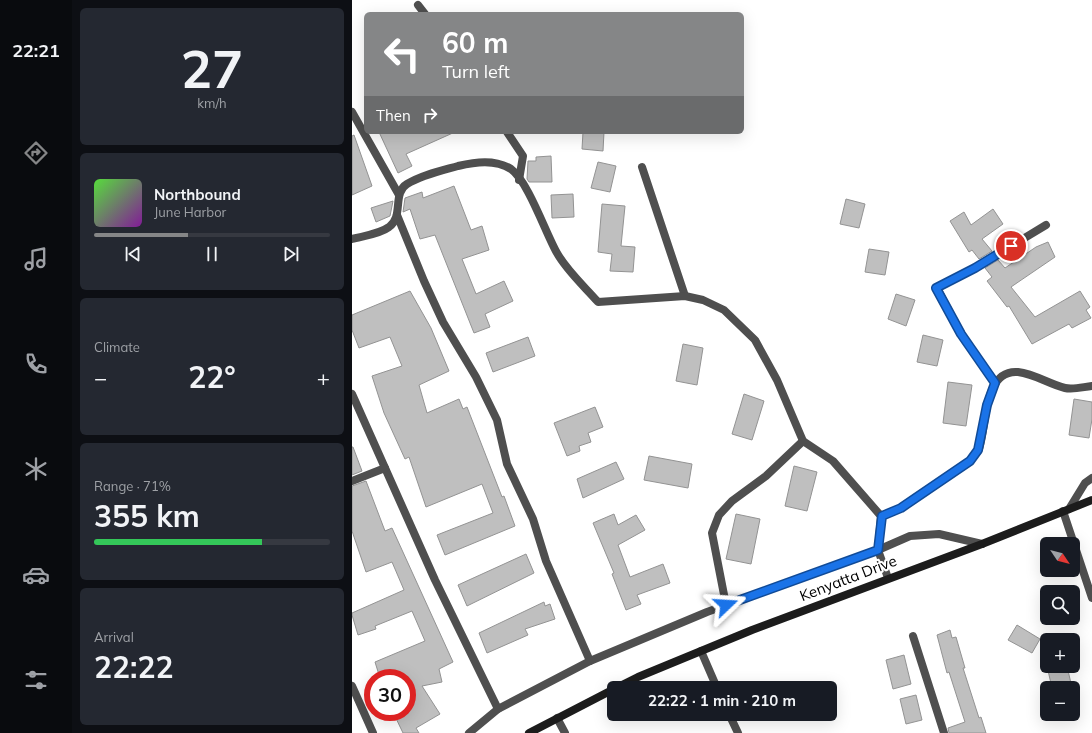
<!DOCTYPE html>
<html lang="en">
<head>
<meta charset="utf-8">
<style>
	body { margin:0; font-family:Mulish,sans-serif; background:#242831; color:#f1f3f6; height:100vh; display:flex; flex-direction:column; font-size:15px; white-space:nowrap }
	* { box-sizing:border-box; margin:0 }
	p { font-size:13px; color:#9ea1a6 }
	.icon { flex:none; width:22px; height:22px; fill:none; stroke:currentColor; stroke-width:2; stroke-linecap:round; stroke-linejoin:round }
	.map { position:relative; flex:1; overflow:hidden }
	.sheet { display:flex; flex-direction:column; gap:8px; padding:8px; background:#0d0f14; width:280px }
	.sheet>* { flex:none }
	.hud { position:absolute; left:12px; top:12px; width:380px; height:122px; border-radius:6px; box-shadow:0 4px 16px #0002; background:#858687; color:#fff; overflow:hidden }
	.needle { width:26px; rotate:125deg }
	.buttons { position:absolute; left:688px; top:537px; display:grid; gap:8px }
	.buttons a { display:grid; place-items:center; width:40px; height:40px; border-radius:6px; background:#171b24; box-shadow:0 4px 16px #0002; font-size:20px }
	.speed { position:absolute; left:12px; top:669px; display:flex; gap:8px; font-size:20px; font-weight:700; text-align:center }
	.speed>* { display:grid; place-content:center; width:52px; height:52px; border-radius:50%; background:#171b24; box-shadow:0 4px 16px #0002; line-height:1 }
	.speed .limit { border:6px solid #d22; background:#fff; color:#111 }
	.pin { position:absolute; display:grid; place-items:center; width:34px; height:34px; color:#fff; margin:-17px; border:2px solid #fff; border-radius:50%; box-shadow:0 1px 4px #0007 }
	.me { position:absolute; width:44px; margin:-22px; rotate:70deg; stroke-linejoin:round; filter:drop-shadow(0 0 3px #0008) }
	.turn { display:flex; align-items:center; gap:14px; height:84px; padding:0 12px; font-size:18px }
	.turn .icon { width:52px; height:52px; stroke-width:2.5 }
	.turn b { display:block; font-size:28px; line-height:34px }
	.then { display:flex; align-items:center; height:38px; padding:0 12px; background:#0003; gap:8px; font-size:15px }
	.big { font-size:30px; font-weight:700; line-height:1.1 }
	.sheet .tile { flex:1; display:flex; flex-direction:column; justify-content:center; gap:6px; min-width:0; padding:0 14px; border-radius:6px; background:#242831 }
	.sheet .dial { align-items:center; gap:0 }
	.dial b { font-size:52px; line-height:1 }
	.song { display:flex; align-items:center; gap:12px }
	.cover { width:48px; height:48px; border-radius:6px; background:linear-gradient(135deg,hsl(110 70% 55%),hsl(290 70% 35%)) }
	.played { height:4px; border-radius:2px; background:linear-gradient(90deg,#858687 40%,#363941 40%) }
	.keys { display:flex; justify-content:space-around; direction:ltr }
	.heat { display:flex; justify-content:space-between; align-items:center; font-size:22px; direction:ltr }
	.charge { height:6px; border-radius:3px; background:linear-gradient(90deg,#34c759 71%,#363941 0) }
	.trip { position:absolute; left:255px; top:681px; width:230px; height:40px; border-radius:6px; background:#171b24; box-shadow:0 4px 16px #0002; font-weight:700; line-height:40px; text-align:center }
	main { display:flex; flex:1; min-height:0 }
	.tabs { display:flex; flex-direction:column; width:72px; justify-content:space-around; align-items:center; background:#090b0e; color:#9ea1a6 }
	.tabs .icon { width:28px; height:28px }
	.tabs .on { color:#858687 }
	.tabs b { font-size:18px; color:#f1f3f6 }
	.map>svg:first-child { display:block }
</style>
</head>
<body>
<main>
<nav class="tabs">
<b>22:21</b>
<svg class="icon on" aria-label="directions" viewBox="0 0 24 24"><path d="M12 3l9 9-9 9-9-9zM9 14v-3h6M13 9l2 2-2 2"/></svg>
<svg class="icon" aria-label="music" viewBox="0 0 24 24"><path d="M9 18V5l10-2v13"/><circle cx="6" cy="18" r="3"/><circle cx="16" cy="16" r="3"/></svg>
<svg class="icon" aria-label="phone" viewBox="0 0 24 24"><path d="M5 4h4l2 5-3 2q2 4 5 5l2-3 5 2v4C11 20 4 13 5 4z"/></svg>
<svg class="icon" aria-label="climate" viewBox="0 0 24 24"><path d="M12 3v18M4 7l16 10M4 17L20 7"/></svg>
<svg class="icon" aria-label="car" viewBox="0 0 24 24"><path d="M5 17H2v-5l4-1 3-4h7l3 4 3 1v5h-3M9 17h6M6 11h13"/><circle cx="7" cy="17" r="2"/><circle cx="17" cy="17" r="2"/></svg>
<svg class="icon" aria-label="filters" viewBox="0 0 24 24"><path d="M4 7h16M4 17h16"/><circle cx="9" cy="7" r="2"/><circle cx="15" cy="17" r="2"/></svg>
</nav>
<section class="sheet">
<div class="tile dial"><b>27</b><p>km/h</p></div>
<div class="tile">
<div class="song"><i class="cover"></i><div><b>Northbound</b><p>June Harbor</p></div></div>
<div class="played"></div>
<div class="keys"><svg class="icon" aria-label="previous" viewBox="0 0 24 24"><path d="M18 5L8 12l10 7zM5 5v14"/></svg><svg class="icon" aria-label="pause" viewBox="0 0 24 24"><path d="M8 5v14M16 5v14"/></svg><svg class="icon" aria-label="next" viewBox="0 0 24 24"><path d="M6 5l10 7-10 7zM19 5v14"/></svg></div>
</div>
<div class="tile"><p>Climate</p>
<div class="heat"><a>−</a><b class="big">22°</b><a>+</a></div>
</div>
<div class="tile"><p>Range · 71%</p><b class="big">355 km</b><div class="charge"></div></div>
<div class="tile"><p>Arrival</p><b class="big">22:22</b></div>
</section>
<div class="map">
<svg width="740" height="733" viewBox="0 0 740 733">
	<rect width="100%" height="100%" fill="#fff"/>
	<g fill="#bfbfbf" stroke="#939393">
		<path d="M 27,132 L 103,132 L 54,154 L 60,166 L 46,173 Z"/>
		<path d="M 231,132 L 252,132 L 251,151 L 230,149 Z"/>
		<path d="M 2,135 L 20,186 L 0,195 L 0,136 Z"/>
		<path d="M 199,156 L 200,182 L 177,182 L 175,179 L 176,161 L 184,161 L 184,157 Z"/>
		<path d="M 246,162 L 264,166 L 258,192 L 239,188 Z"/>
		<path d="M 102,186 L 119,230 L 130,226 L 137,250 L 110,259 L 124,294 L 152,281 L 161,301 L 133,314 L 138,327 L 122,333 L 83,235 L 68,239 L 58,209 L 51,212 L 53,198 L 70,192 L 71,198 Z"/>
		<path d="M 221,194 L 222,217 L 200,218 L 199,195 Z"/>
		<path d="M 494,199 L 513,204 L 507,228 L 488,224 Z"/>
		<path d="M 41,201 L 38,216 L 24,222 L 19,208 Z"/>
		<path d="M 250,204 L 273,206 L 269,246 L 283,247 L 281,272 L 258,271 L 260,254 L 246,252 Z"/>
		<path d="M 641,209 L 651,224 L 630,239 L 640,251 L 627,259 L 620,250 L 617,252 L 598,221 L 612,212 L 619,225 Z"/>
		<path d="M 696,242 L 703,257 L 659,287 L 683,317 L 728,291 L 738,307 L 734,310 L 739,318 L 720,328 L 717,324 L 680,344 L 657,306 L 655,307 L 635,281 L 640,277 L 633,268 L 646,260 L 653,268 L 684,247 Z"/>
		<path d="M 517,249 L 537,252 L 533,275 L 513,272 Z"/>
		<path d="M 58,291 L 79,328 L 97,371 L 67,385 L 75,413 L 107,399 L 111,409 L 115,407 L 150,497 L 152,496 L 163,526 L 93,555 L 85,535 L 141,513 L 130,484 L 74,507 L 57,457 L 53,459 L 32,413 L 20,376 L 50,366 L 38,337 L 7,348 L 0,330 L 0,315 Z"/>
		<path d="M 544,294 L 563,300 L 554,326 L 536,319 Z"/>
		<path d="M 571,335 L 591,340 L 585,366 L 565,362 Z"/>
		<path d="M 176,337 L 183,356 L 141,372 L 134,353 Z"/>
		<path d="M 331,344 L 351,348 L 345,385 L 324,381 Z"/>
		<path d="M 596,382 L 620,385 L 614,426 L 591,423 Z"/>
		<path d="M 392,394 L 412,401 L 400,440 L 380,434 Z"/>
		<path d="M 722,399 L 740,402 L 740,419 L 737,438 L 717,435 Z"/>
		<path d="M 243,407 L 251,427 L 236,433 L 239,442 L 227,446 L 228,451 L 215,456 L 202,423 Z"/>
		<path d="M 0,447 L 1,447 L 10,471 L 0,475 Z"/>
		<path d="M 297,456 L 340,464 L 336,488 L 292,480 Z"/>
		<path d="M 264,462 L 272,479 L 231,498 L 225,479 Z"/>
		<path d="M 442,466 L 465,472 L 455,511 L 433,506 Z"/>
		<path d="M 14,481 L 33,531 L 40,528 L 101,662 L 87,669 L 90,682 L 70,686 L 88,714 L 64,728 L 67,733 L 51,733 L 41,712 L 55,712 L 55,678 L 28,678 L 23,662 L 73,641 L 60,611 L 23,626 L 24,629 L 6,635 L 0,615 L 0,613 L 52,590 L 40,562 L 14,572 L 0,531 L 0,486 Z"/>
		<path d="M 262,514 L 266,525 L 284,515 L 293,530 L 266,545 L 278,577 L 311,564 L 318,583 L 285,595 L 289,604 L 274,610 L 260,574 L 262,573 L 241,523 Z"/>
		<path d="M 384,514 L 408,519 L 399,564 L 374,559 Z"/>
		<path d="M 174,554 L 182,573 L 115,606 L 106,585 Z"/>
		<path d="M 192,602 L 193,606 L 198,604 L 203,619 L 173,629 L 176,635 L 135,653 L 127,633 Z"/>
		<path d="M 665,625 L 688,639 L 680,653 L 656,640 Z"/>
		<path d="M 598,630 L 600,638 L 604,637 L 613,668 L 611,668 L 627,718 L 629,717 L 634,733 L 597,733 L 596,728 L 613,722 L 597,672 L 595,673 L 585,635 Z"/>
		<path d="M 552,655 L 559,684 L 541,689 L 534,660 Z"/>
		<path d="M 695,666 L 715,666 L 720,688 L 700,688 Z"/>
		<path d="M 721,692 L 727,715 L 707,720 L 705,714 L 721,714 Z"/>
		<path d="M 564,695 L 570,720 L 554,724 L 548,699 Z"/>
	</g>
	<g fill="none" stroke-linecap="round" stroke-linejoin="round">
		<g stroke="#4f4f4f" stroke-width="8">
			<path d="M 66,5 L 73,14"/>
			<path d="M 0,112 L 47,195"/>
			<path d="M 155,132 L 171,156 L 167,180"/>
			<path d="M 290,167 L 333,296"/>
			<path d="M 45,215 L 72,281 L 91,322 L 124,377 L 145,420 L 155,464 L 181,519 L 194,561 L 238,661"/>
			<path d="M 0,239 C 11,236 28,234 37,227 C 52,217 40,193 55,184 C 70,175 88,171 106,166 C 123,162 143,159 159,169 C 176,181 194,234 205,253 C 215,271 233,287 246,302 L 333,296 L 351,300 L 372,310 L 403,340 L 425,380 L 451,441 L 481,461 L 529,516 L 526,550 L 536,578"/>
			<path d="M 643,383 L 609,334 L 585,288 L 623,268 L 694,225"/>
			<path d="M 0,394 L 83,580 L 146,709"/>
			<path d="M 0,481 L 33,468"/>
			<path d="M 717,509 L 733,483 L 740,478"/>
			<path d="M 711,511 L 740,598"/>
			<path d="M 529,516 L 549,508 L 618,461 C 621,457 625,453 627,449 C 635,426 631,369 666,372 C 683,374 697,384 713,388 C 721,390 731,387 740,386"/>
			<path d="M 374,605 L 360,533 L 367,515 L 380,501 L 414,476 L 451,441"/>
			<path d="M 561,636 L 592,733"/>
			<path d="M 349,651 L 365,688"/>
			<path d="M 0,686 L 21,733"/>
			<path d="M 377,714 L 386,733"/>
			<path d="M 205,718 L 213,733"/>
			<path d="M 117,733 L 146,709 L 238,661 L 355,612 L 526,550 L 558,536 L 587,534 L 630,544"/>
		</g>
		<g stroke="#1c1c1c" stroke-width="8">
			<path d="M 264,688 L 286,677 L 400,630 L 630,544 L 740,500"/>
			<path d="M 177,733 L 262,689"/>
		</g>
	</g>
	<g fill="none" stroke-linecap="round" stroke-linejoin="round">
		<defs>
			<path id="route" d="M 374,605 L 526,550 L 530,516 L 549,508 L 618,461 L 626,450 L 635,405 L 643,383 L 609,334 L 584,288 L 623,268 L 659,246"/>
		</defs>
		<use href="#route" stroke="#114b97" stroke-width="10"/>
		<use href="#route" stroke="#1a73e8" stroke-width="7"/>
	</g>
	<g text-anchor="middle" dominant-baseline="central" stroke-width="4" stroke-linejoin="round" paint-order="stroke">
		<g font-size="15" fill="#000" stroke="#fff">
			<text transform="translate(496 578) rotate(-21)">Kenyatta Drive</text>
		</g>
	</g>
</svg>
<div class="buttons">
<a><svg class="needle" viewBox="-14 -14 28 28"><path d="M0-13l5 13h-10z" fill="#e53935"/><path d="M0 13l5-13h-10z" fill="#9ea1a6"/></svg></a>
<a><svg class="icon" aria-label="search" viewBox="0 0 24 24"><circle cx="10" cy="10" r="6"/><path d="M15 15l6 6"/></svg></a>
<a>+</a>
<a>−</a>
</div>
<div class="speed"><div class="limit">30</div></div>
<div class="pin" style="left:659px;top:246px;background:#d93025"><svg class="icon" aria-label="arrive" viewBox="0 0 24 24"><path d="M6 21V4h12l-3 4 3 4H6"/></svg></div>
<svg class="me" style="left:374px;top:605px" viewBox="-20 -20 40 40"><path d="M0-17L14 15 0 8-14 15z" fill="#1a73e8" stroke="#fff" stroke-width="4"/></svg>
<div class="trip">22:22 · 1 min · 210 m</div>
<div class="hud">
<div class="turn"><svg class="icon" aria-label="left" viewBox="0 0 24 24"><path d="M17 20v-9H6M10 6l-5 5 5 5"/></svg><div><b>60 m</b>Turn left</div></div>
<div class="then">Then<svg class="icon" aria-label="right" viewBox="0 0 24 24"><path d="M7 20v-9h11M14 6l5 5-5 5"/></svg></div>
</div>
</div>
</main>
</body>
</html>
